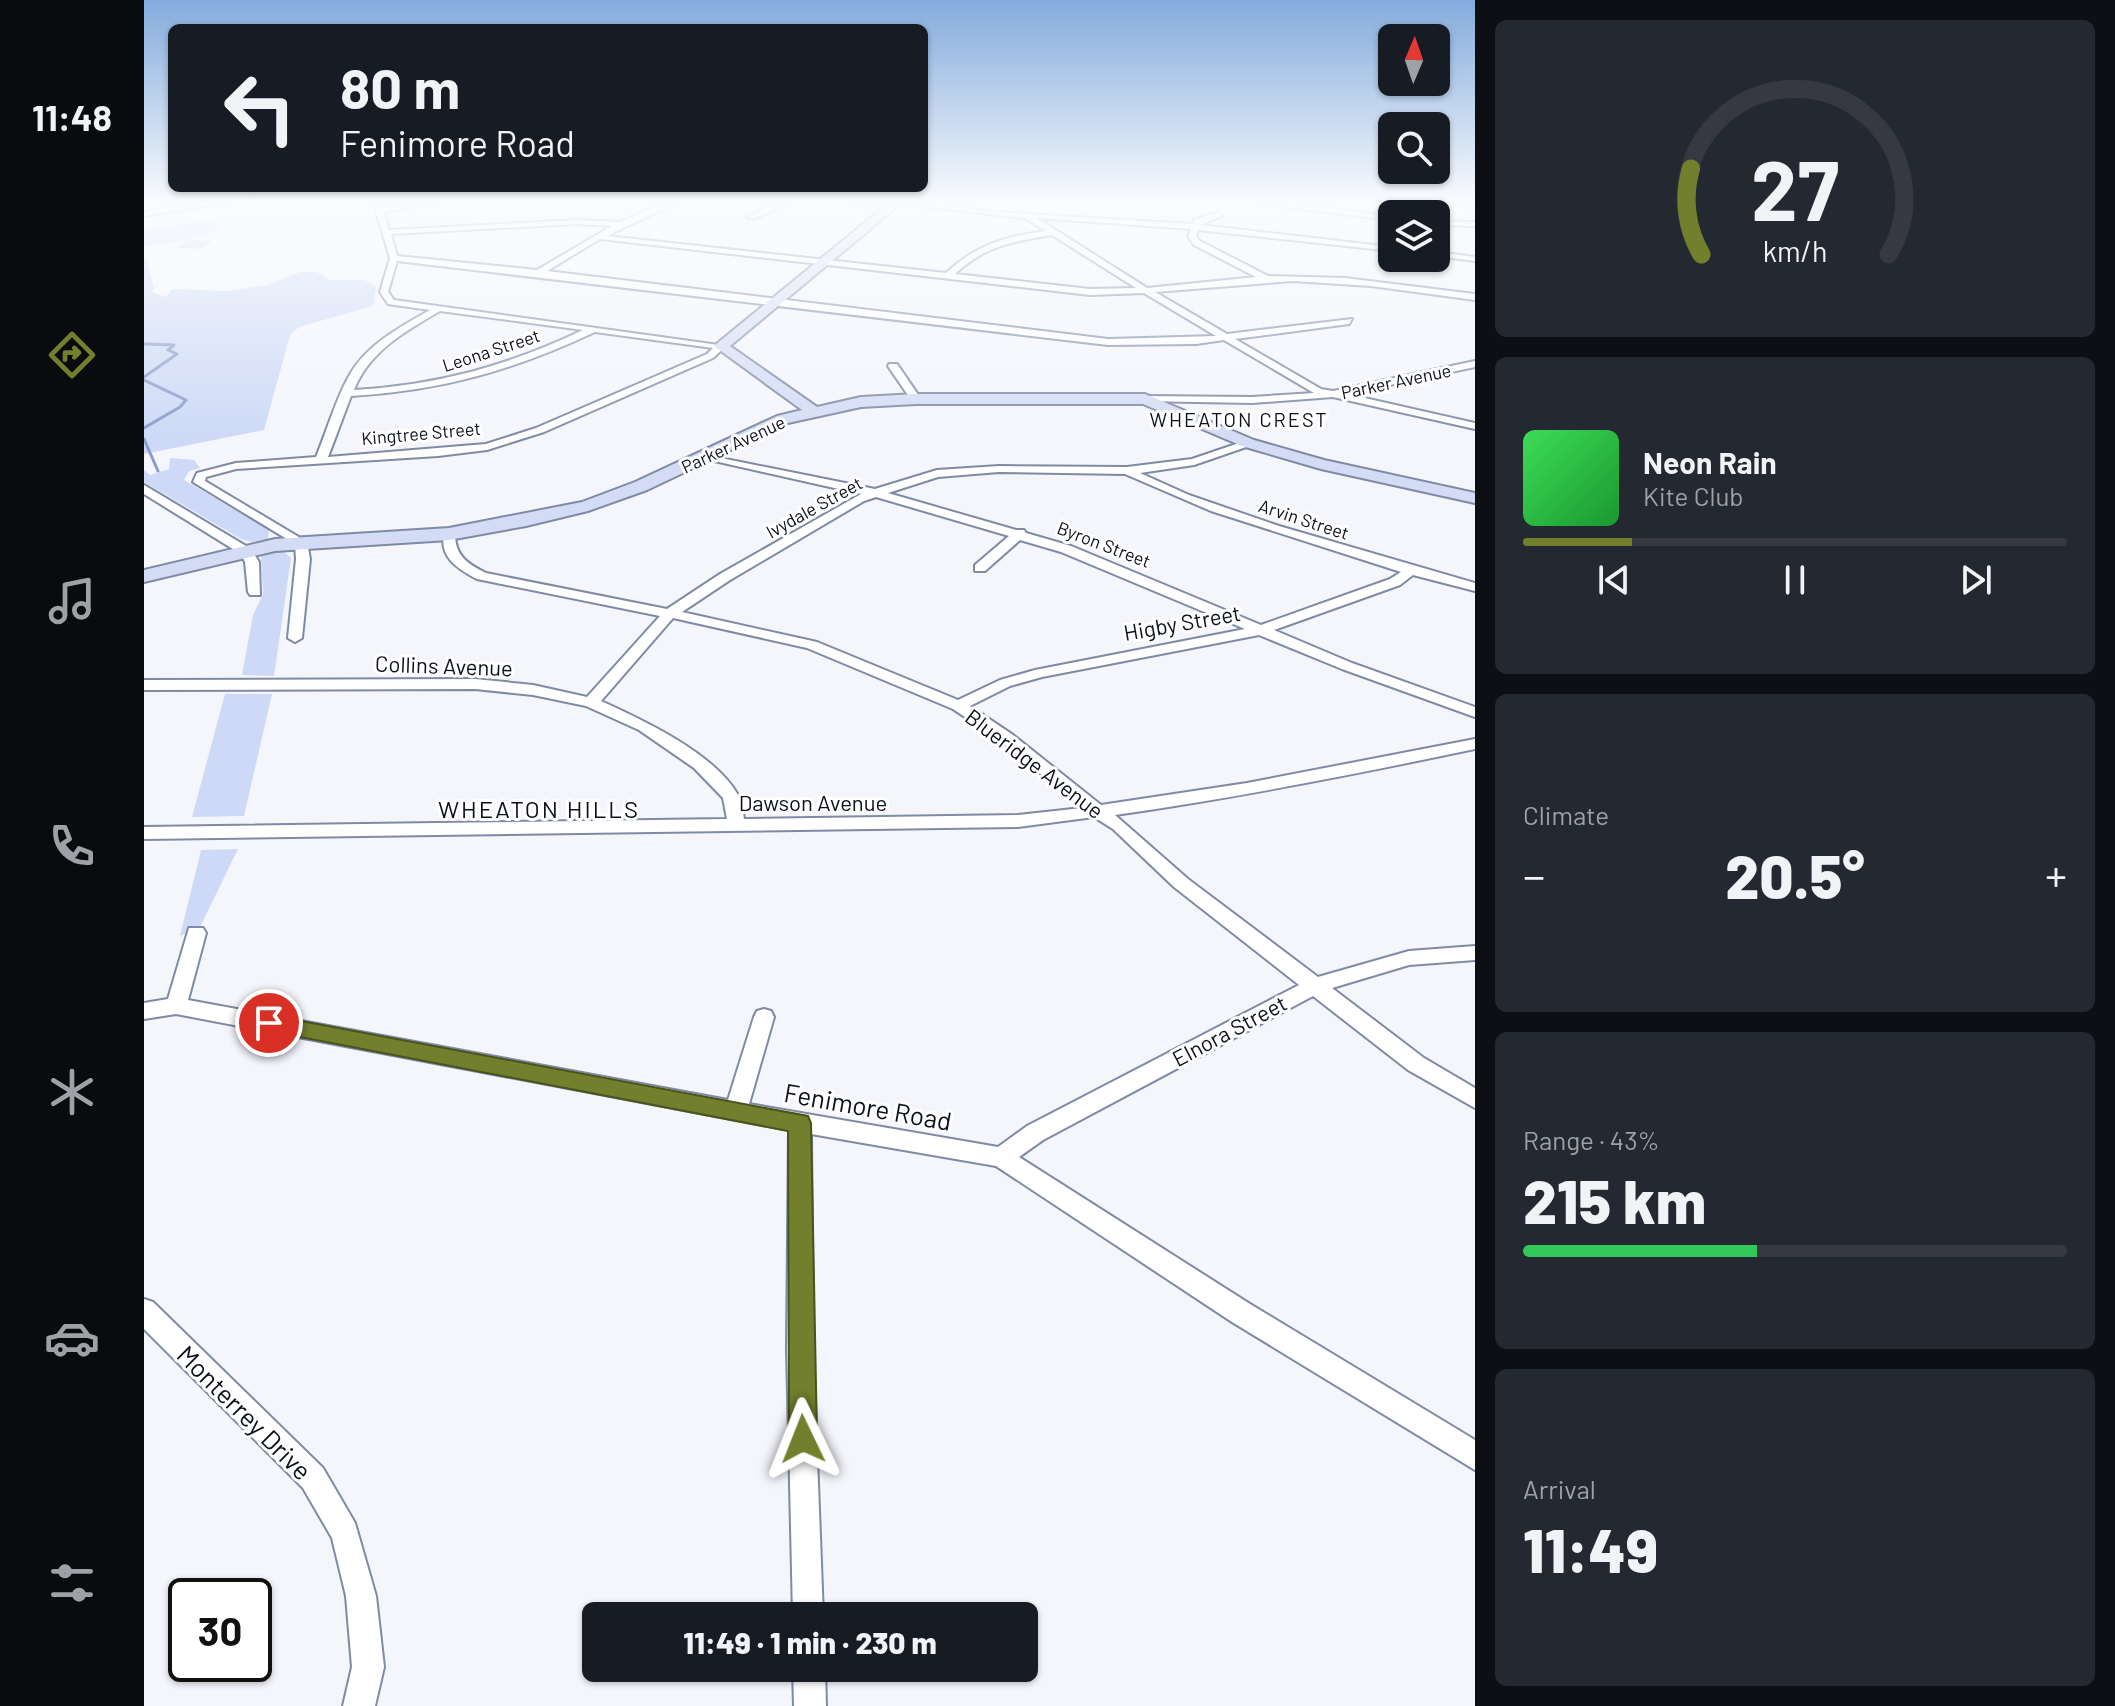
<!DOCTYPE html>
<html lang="en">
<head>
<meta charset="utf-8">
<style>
	body { margin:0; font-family:Barlow,sans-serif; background:#242831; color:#f1f3f6; height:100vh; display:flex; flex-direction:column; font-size:30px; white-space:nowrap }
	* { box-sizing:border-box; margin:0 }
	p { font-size:26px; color:#9ea1a6 }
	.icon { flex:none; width:44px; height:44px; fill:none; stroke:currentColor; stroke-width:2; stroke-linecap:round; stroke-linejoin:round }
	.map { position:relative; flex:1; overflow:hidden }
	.drawer { display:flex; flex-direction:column; gap:20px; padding:20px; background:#0d0f14; width:640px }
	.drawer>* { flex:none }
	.guide { position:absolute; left:24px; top:24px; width:760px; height:168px; border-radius:12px; box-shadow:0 2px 6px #0004; background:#171b24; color:#f1f3f6; overflow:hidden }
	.needle { width:52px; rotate:2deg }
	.tools { position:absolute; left:1234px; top:24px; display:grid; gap:16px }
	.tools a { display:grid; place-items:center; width:72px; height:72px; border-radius:12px; background:#171b24; box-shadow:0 2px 6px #0004; font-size:40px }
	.speed { position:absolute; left:24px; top:1578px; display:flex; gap:16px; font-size:40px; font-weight:700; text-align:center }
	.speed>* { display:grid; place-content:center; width:104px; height:104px; border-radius:50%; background:#171b24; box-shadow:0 2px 6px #0004; line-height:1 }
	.speed .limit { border:4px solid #111; border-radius:12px; background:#fff; color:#111 }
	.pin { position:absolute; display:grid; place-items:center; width:68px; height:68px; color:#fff; margin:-34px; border:4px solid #fff; border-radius:50%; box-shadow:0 2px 8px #0007 }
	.me { position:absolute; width:88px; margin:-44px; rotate:358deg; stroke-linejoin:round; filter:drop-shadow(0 0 6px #0008) }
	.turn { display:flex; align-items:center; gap:28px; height:168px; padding:0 40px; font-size:36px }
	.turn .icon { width:104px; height:104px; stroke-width:2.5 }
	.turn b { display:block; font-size:56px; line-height:68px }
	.big { font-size:60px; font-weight:800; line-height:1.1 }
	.drawer .widget { flex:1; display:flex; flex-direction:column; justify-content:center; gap:12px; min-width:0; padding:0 28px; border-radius:12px; background:#242831 }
	.drawer .dial { align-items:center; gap:0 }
	.dial svg { height:208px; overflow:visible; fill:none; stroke:#363941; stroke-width:7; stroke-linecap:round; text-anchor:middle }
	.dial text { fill:#f1f3f6; stroke:none }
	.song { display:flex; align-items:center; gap:24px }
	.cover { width:96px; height:96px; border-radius:12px; background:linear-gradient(135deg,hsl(130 70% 55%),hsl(130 70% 35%)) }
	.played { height:8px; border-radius:4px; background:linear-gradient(90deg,#727f2c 20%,#363941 20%) }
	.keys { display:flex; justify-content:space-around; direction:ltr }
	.heat { display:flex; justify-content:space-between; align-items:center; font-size:44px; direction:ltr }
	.charge { height:12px; border-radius:6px; background:linear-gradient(90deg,#34c759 43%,#363941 0) }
	.trip { position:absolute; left:438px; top:1602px; width:456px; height:80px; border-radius:12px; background:#171b24; box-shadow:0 2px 6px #0004; font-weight:800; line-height:80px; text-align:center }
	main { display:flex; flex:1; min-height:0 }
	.dock { display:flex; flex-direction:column; width:144px; justify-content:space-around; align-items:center; background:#090b0e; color:#9ea1a6 }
	.dock .icon { width:56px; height:56px }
	.dock .active { color:#727f2c }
	.dock b { font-size:36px; color:#f1f3f6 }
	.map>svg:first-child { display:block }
</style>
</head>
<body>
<main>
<nav class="dock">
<b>11:48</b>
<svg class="icon active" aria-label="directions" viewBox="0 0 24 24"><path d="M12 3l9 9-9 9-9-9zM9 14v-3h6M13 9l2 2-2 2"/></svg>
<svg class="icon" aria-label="music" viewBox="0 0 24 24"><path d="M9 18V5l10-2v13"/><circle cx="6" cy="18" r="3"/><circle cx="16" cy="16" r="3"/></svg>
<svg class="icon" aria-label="phone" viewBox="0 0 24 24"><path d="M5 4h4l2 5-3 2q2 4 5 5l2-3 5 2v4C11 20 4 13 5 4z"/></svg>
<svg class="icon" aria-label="climate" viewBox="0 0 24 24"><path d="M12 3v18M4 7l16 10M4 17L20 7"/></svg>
<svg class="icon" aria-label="car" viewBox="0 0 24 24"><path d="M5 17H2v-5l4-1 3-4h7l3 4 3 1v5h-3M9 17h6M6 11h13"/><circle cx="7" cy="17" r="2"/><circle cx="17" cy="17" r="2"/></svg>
<svg class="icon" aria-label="filters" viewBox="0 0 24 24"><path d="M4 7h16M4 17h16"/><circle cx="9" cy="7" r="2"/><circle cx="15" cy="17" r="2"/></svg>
</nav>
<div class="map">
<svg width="1331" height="1706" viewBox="0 0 1331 1706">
	<rect width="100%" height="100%" fill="#f4f6fc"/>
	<g fill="#cdd9f6">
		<path d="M 69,219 L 76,229 L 45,240 L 69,241 L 58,249 L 33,248 L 44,240 L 0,246 L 0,230 Z"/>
		<path d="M 0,259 L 3,259 L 10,290 L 5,291 L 22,297 L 28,289 L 83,291 L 124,285 L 156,272 L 173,272 L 185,280 L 221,280 L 232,287 L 229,306 L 155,327 L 146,335 L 120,430 L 0,454 Z"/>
		<path d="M 26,458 L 50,460 L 56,468 L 45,471 L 40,480 L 125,530 L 124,539 L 109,542 L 97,539 L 0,482 L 0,470 L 6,475 L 25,469 Z"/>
		<path d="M 138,550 L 147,558 L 130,676 L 98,675 L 109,615 L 119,594 L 117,555 Z"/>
		<path d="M 81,694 L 128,694 L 100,816 L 48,817 Z"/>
		<path d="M 94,849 L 56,927 L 36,936 L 57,850 Z"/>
	</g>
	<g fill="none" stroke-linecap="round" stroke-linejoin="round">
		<g stroke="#8b9dc9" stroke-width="3">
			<path d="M 0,344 L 30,345 L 24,350 L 33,354 L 0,377"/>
			<path d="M 0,380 L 42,400 L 36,407 L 0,428"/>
			<path d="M 0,439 L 14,471"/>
		</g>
		<defs>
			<g id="street">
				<path d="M 72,201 L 92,201 L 0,216 L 0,212 Z"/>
				<path d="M 229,201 L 237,201 L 239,207 L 301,201 L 240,212 L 245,230 L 432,220 L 476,222 L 525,201 L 535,201 L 463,236 L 802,273 C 832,245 862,236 902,231 L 881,218 L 767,205 L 764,201 L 852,212 L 1048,224 L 1050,220 L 1075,212 L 1078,216 L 1056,225 L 1248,247 L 1248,251 L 1054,230 L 1052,236 L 1056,241 L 1124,276 L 1201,278 L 1331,294 L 1331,300 L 1227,286 L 1149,281 L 1011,292 L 1083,334 L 1208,319 L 1205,324 L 1091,339 L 1177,389 L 1189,391 L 1331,361 L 1331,367 L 1203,394 L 1331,423 L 1331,429 L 1189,397 L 1108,403 L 997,401 L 997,397 L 1001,396 L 1108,397 L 1170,393 L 1080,340 L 1052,344 L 964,345 L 253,261 L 244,292 L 250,300 L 582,346 L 569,358 L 400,432 L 343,450 L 294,456 L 92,469 L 62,477 L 61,481 L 163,542 L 166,559 L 158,638 L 151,642 L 144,638 L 152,559 L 151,544 L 49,482 L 53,473 L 92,463 L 172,457 C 183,431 191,401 205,376 C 222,345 256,327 286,310 L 244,304 L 236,292 L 246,258 ZM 893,218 L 1047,229 L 1044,236 L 1050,245 L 1112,277 L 1003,288 ZM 432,224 L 468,226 L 393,270 L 253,256 L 247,234 ZM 908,235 L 992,288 L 946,289 L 811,274 C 840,246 870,241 908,235 ZM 456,239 L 946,295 L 1000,293 L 1072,336 L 964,339 L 403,271 ZM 296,311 L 439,330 C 363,366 294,385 210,390 C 225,351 262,331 296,311 ZM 451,332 L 569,348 L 563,354 L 392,428 L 342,444 L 184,457 L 207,396 C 297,391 370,370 451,332 Z"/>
				<path d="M 636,201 L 646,201 L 610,219 L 603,217 Z"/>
				<path d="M 688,201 L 745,201 L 742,203 Z"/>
				<path d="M 1090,201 L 1116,201 L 1248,216 L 1248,220 Z"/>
				<path d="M 1309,201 L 1331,205 L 1331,209 L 1309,203 Z"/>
				<path d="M 1292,221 L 1331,222 L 1331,226 L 1292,225 Z"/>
				<path d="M 1292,252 L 1331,257 L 1331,261 L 1292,256 Z"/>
				<path d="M 745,364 L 753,364 L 777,399 L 776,401 L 768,401 L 744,366 Z"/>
				<path d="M 1104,440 L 1110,443 L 1108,445 L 1050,465 L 996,473 L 1045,495 L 1135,526 L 1331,583 L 1331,591 L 1269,575 L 1256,585 L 1130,630 L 1208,663 L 1331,707 L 1331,717 L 1198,669 L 1115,635 L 898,677 L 866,686 L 826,706 L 869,735 L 957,805 L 1103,783 L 1331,739 L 1331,749 C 1212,774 1092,798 971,815 L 1044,879 L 1174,977 L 1265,951 L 1331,946 L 1331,960 L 1265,965 L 1188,988 L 1280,1058 L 1331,1088 L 1331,1108 L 1264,1070 L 1169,996 L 899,1140 L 875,1157 L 1106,1304 L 1331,1440 L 1331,1470 L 1088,1322 L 852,1166 L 667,1134 L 669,1350 L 679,1616 L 649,1616 L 643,1350 L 645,1130 L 32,1014 L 0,1019 L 0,1003 L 24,999 L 45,928 L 59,928 L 62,933 L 44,1000 L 584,1100 L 610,1017 L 613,1011 L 620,1009 L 627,1011 L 630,1017 L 605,1104 L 854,1147 L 883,1126 L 1155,985 L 1030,887 L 969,829 L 950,817 L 874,827 L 0,839 L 0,827 L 583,819 L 579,798 L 550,768 L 495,730 L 442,706 L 389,695 L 331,689 L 0,690 L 0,680 L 331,679 L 389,685 L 443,697 L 516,616 L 333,579 C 314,569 293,556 301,531 L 311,534 C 311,556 324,564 342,573 L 523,609 L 576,574 L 717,494 L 557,458 L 557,454 L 731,489 L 793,470 L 855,466 L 983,467 L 1048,459 ZM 855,472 L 981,474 L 1067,511 L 1257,572 L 1246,579 L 1117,625 L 927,546 L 882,533 L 880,530 L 872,530 L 744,493 L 794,477 ZM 732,497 L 865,536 L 831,565 L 831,571 L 841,571 L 876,540 L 917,552 L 1101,629 L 891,670 L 856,680 L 814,700 L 673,642 L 538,612 L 586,580 L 720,501 ZM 529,618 L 663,648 L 809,709 L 857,741 L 938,808 L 874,815 L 600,819 C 599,812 598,802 594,795 C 570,753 499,720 457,701 Z"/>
				<path d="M 0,485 L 107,549 L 115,562 L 116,595 L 106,595 L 104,592 L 101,562 L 97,554 L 0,494 Z"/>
				<path d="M 0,1299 L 9,1302 L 179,1468 L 211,1523 L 232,1596 L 240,1667 L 231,1706 L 199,1706 L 208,1667 L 202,1596 L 188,1538 L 159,1488 L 0,1329 Z"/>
				<path d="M 649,1668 L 681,1668 L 682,1706 L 650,1706 Z"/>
			</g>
			<path id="secondary" d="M 752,201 L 754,206 L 586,346 L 673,407 L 717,397 L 772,394 L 1001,394 L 1110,440 L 1180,460 L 1331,493 L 1331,503 L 1177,469 L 1098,446 L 999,404 L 772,404 L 717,407 L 644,423 L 503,490 L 444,511 L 382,526 L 305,540 L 131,551 L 0,582 L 0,570 L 131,539 L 305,528 L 438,502 L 491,482 L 633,416 L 658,410 L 570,346 L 746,202 Z"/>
		</defs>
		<use href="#street" stroke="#7f8aa5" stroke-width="4"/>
		<use href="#secondary" stroke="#7f8aa5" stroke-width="4"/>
		<use href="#street" fill="#fff" fill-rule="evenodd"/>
		<use href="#secondary" fill="#d4dcf5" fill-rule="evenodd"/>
	</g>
	<linearGradient id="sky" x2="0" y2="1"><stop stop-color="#83abdc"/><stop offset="0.46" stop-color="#fafbfe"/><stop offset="1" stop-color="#fafbfe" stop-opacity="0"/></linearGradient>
	<rect width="1331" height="440" fill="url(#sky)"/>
	<path fill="#727f2c" stroke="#4a531d" stroke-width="2" d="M 125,1015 L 664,1116 L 667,1123 L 673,1439 L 669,1449 L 659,1453 L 649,1449 L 645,1439 L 644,1131 L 125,1031 L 118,1029 L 115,1023 L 118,1017 Z"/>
	<g text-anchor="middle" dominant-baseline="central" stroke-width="6" stroke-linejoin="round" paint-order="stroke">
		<g font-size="18" fill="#0c101a" stroke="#fff">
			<text transform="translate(347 350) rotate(-18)">Leona Street</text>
			<text transform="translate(1252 381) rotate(-12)">Parker Avenue</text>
			<text transform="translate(277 433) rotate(-5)">Kingtree Street</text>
			<text transform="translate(589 444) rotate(-25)">Parker Avenue</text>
			<text transform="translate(670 507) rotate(-29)">Ivydale Street</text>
			<text transform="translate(1160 519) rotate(18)">Arvin Street</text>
			<text transform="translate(960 544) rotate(21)">Byron Street</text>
		</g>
		<g font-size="20" letter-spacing="2" fill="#0c101a" stroke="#fff">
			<text x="1095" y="419">WHEATON CREST</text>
		</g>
		<g font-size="22" fill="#0c101a" stroke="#fff">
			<text transform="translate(1038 622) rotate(-10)">Higby Street</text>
			<text transform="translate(300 665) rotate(2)">Collins Avenue</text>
			<text transform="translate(891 763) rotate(37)">Blueridge Avenue</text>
			<text x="669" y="802">Dawson Avenue</text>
			<text transform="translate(1085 1030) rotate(-28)">Elnora Street</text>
		</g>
		<g font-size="24" letter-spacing="2" fill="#0c101a" stroke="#fff">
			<text x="395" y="808">WHEATON HILLS</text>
		</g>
		<g font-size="26" fill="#0c101a" stroke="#fff">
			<text transform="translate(724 1106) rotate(10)">Fenimore Road</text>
			<text transform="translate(101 1412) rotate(45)">Monterrey Drive</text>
		</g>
	</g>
</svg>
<div class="tools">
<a><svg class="needle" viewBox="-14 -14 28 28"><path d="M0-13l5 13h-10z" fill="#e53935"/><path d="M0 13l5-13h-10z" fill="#9ea1a6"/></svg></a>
<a><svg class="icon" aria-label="search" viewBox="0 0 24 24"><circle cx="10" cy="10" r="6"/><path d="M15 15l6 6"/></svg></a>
<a><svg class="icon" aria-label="layers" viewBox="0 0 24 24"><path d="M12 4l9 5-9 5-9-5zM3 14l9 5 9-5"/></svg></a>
</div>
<div class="speed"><div class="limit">30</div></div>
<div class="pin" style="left:125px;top:1023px;background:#d93025"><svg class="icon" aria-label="arrive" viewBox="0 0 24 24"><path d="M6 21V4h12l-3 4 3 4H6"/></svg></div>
<svg class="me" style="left:659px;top:1439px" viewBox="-20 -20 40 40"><path d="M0-17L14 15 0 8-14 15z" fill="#727f2c" stroke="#fff" stroke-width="4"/></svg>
<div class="trip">11:49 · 1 min · 230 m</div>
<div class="guide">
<div class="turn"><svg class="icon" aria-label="left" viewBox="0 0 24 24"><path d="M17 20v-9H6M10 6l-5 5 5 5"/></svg><div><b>80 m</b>Fenimore Road</div></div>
</div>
</div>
<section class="drawer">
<div class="widget dial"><svg viewBox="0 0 100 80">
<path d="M14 69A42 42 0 1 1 86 69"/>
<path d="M14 69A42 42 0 0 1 10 36" stroke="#727f2c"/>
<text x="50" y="56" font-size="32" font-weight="700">27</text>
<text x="50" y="72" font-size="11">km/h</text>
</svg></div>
<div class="widget">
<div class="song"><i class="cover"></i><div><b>Neon Rain</b><p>Kite Club</p></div></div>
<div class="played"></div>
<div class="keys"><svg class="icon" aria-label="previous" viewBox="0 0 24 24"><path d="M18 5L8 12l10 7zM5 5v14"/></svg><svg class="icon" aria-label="pause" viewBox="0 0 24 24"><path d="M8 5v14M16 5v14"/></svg><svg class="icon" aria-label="next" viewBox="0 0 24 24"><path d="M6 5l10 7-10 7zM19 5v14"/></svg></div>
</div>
<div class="widget"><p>Climate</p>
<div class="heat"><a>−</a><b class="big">20.5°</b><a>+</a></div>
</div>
<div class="widget"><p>Range · 43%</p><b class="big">215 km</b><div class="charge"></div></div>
<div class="widget"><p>Arrival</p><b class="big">11:49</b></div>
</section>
</main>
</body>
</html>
